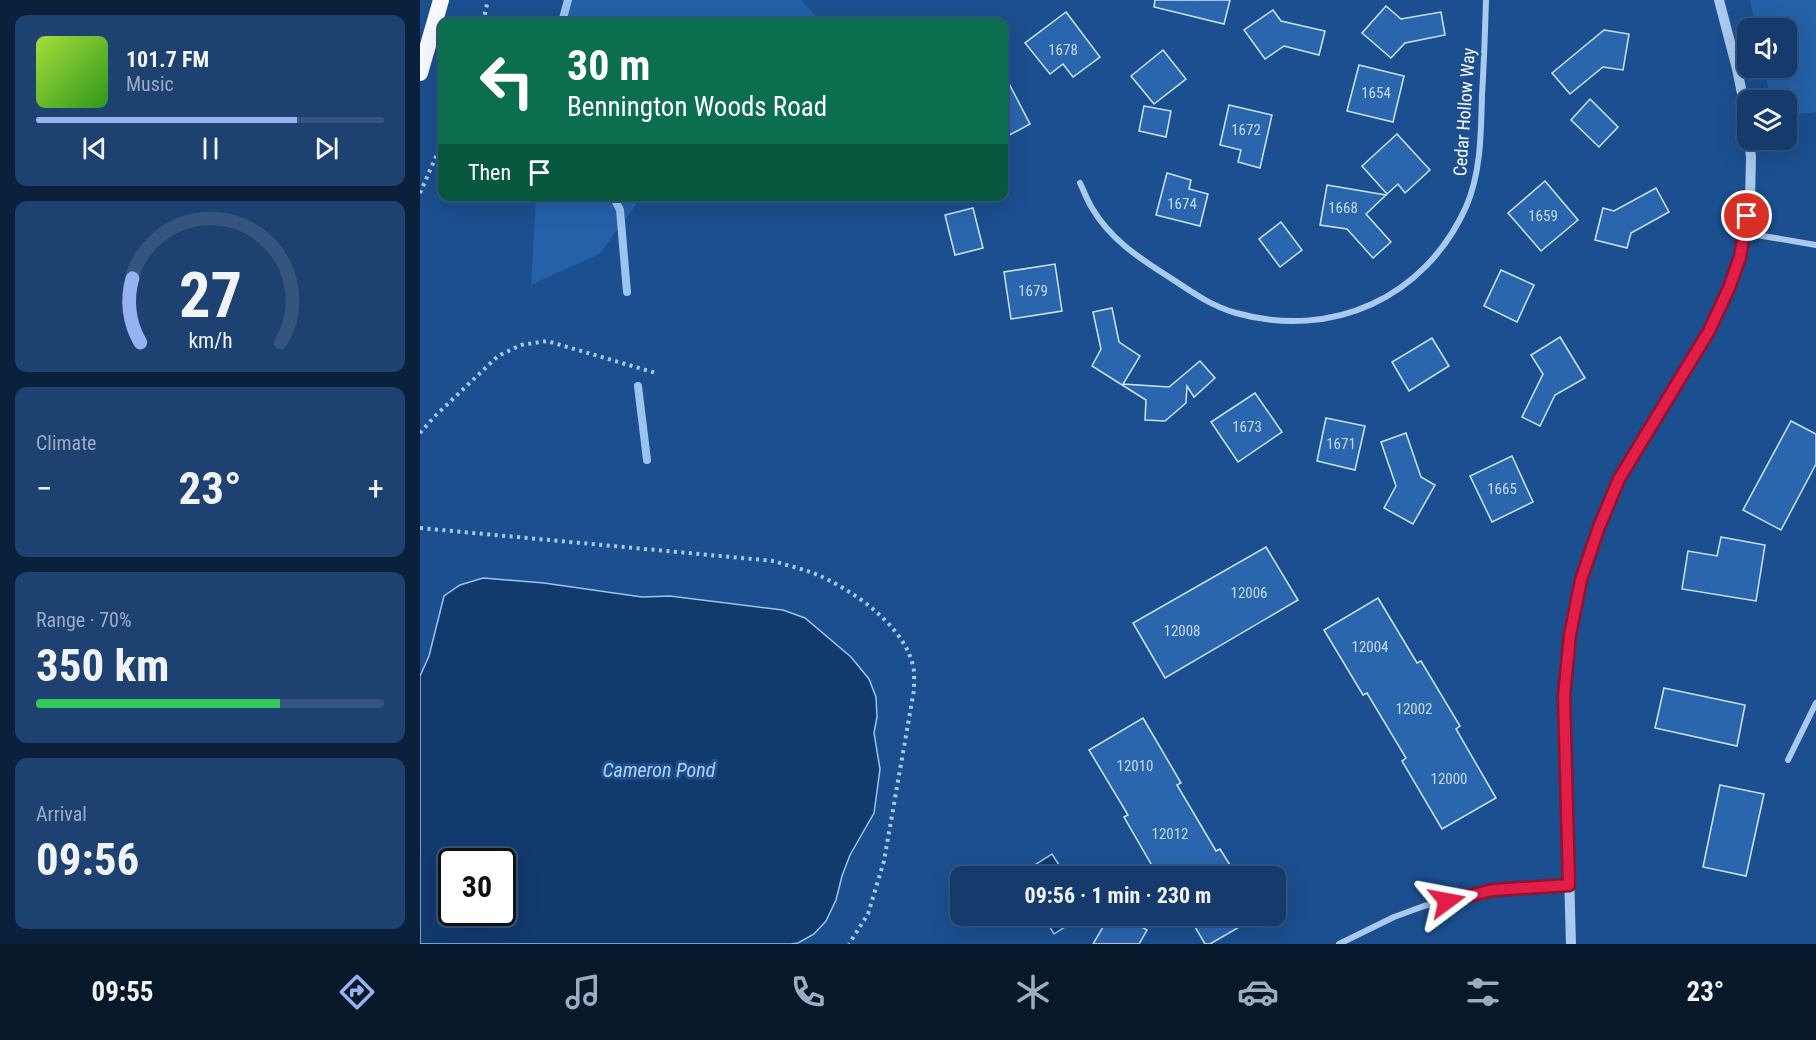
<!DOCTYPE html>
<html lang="en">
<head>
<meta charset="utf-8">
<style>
	body { margin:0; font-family:"Roboto Condensed",sans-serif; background:#1d4271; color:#f1f3f6; height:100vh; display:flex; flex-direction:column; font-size:22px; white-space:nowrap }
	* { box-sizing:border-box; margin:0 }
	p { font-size:20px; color:#9dadc1 }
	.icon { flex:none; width:33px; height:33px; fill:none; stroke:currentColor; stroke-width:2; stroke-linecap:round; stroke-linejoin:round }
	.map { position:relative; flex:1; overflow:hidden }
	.details { display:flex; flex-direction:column; gap:15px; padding:15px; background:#0b203b; width:420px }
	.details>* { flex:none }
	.guide { position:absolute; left:18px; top:18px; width:570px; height:183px; border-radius:12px; box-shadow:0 6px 24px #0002,0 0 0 2px #33557e; background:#0b6e4f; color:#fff; overflow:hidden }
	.controls { position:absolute; left:1317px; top:18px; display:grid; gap:12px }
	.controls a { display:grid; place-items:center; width:60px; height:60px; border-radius:12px; background:#143b6b; box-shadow:0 6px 24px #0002,0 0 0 2px #33557e; font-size:30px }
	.speed { position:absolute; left:18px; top:848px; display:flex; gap:12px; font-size:30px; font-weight:700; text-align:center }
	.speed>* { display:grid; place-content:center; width:78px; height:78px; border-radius:50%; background:#143b6b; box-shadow:0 6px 24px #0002,0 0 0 2px #33557e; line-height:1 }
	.speed .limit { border:3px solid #111; border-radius:9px; background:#fff; color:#111 }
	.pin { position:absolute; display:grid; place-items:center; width:51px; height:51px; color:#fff; margin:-26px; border:3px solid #fff; border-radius:50%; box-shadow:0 2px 6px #0007 }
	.me { position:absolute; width:66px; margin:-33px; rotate:77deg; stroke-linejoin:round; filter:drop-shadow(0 0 4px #0008) }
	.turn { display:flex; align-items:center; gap:21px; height:126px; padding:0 30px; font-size:27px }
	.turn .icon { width:78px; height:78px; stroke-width:2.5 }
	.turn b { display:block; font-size:42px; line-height:51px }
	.then { display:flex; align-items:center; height:57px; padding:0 30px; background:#0003; gap:12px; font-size:22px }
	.big { font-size:45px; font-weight:700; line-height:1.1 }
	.details .card { flex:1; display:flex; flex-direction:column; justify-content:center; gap:9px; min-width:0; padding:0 21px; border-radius:12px; background:#1d4271 }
	.details .dial { align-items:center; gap:0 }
	.dial svg { height:156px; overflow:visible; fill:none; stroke:#33557e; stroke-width:7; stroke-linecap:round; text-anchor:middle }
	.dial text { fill:#f1f3f6; stroke:none }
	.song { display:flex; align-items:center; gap:18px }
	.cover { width:72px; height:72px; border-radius:9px; background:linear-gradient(135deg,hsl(80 70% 55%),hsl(110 70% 35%)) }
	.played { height:6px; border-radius:3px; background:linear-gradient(90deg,#95b2f1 75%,#33557e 75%) }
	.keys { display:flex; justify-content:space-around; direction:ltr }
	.heat { display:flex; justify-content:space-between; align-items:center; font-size:33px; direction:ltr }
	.charge { height:9px; border-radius:4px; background:linear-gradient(90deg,#34c759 70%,#33557e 0) }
	.trip { position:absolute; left:530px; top:866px; width:336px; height:60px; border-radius:12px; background:#143b6b; box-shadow:0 6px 24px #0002,0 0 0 2px #33557e; font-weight:700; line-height:60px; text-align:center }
	.menu { display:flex; height:96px; justify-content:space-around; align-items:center; background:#08182b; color:#9dadc1 }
	.menu .icon { width:42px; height:42px }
	.menu .current { color:#95b2f1 }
	.menu b { font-size:27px; color:#f1f3f6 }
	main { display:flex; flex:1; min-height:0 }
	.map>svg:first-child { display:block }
</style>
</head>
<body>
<main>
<section class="details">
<div class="card">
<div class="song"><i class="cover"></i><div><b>101.7 FM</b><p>Music</p></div></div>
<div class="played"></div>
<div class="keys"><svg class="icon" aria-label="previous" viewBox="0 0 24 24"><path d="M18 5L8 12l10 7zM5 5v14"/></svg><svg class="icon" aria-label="pause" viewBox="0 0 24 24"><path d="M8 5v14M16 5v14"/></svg><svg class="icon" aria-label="next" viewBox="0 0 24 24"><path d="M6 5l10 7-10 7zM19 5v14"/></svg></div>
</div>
<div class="card dial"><svg viewBox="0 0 100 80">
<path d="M14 69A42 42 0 1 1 86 69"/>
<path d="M14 69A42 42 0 0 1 10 36" stroke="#95b2f1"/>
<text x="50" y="56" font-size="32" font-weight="700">27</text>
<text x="50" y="72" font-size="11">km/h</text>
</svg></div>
<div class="card"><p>Climate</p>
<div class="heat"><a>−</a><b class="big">23°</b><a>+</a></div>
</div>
<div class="card"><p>Range · 70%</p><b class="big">350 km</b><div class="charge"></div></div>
<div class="card"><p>Arrival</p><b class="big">09:56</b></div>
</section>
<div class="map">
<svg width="1396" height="944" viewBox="0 0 1396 944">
	<rect width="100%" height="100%" fill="#1b4f8f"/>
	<g fill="#2461a8">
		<path d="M 144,0 L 381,0 L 401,22 L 140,22 Z"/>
		<path d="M 1330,0 L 1396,0 L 1396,112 L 1367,115 L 1366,100 L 1351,100 L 1344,68 L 1366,68 L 1366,28 L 1336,28 Z"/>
		<path d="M 116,197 L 116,196 L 222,197 L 179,254 L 111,285 Z"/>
	</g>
	<g fill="#123a6d" stroke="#9cc4f0" stroke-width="1.5" fill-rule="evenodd">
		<path d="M 63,578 L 124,583 L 222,597 L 250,596 L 363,610 L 385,618 L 431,657 L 449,679 L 456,697 L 457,717 L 454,733 L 460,769 L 454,813 L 430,855 L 422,876 L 416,900 L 406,921 L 394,934 L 378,943 L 371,944 L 0,944 L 0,676 L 9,656 L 24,596 L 40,585 ZM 32,861 L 82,861 L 82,912 L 32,912 Z"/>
		<path d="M 632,854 L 646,876 L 597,876 Z"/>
		<path d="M 627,915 L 664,915 L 634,934 L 628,924 L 631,922 Z"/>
	</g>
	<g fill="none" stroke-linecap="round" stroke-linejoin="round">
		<g stroke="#9cc4f0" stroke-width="8">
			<path d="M 142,22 L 148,0"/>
			<path d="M 193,196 L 200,210 L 207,292"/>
			<path d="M 218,386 L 227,460"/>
		</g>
	</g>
	<g fill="#2a66ad" stroke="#cfe3fa" stroke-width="1.5">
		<path d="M 735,0 L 810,0 L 804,24 L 734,7 Z"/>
		<path d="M 966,6 L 981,19 L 1021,12 L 1025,35 L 985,43 L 971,58 L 942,33 Z"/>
		<path d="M 853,10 L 861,21 L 905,31 L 899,55 L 864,46 L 845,59 L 824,30 Z"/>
		<path d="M 646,12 L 680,57 L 653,77 L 643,64 L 630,74 L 605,43 Z"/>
		<path d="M 1184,30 L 1209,34 L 1203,70 L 1183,67 L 1150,94 L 1132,73 Z"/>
		<path d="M 743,50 L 766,79 L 734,104 L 711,76 Z"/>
		<path d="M 939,65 L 984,76 L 973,122 L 927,111 Z"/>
		<path d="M 584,74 L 610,124 L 584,138 Z"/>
		<path d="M 1170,99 L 1198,127 L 1179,147 L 1151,120 Z"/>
		<path d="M 809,105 L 852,115 L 840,168 L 818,162 L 821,150 L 800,145 Z"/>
		<path d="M 724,106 L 751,111 L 746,137 L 719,131 Z"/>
		<path d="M 977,134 L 1010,170 L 985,193 L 978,184 L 967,194 L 942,166 Z"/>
		<path d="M 747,173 L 771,180 L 769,189 L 788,194 L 780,226 L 736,215 Z"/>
		<path d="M 1125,181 L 1158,220 L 1121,251 L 1088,213 Z"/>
		<path d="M 907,185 L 966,195 L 946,214 L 971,242 L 953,258 L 927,229 L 900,225 Z"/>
		<path d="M 1236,188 L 1249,212 L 1211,233 L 1207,248 L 1175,240 L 1183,208 L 1194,211 Z"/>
		<path d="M 553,208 L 563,248 L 535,255 L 525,215 Z"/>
		<path d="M 861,222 L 882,250 L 860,267 L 839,239 Z"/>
		<path d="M 635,264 L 642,311 L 591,319 L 584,272 Z"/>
		<path d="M 1081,270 L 1114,285 L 1097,322 L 1064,306 Z"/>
		<path d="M 692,308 L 699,342 L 720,356 L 703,384 L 749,387 L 780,361 L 795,378 L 774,397 L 767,386 L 766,403 L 745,421 L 725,420 L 726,400 L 672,366 L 681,349 L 673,312 Z"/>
		<path d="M 1140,337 L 1165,378 L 1135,395 L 1120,426 L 1102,417 L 1123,374 L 1111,355 Z"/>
		<path d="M 1012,338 L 1029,366 L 989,391 L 972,362 Z"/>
		<path d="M 835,393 L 862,432 L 818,462 L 791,422 Z"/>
		<path d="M 906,418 L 945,426 L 935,470 L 897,461 Z"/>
		<path d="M 1371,421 L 1396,434 L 1396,464 L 1361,530 L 1323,510 Z"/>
		<path d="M 986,433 L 1001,477 L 1015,485 L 993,524 L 964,508 L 976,486 L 961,442 Z"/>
		<path d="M 1092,456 L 1113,502 L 1072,522 L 1050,476 Z"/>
		<path d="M 1301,537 L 1345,545 L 1336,601 L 1262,589 L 1268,551 L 1297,556 Z"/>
		<path d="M 846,547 L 878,600 L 745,678 L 713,623 Z"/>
		<path d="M 958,598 L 997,663 L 1001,661 L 1040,726 L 1036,729 L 1076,798 L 1022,829 L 982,761 L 986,758 L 947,693 L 943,695 L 904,630 Z"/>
		<path d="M 1244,688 L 1325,705 L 1317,746 L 1235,728 Z"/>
		<path d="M 723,718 L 761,783 L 757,785 L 796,851 L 800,849 L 817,876 L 738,876 L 704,817 L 708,815 L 669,750 Z"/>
		<path d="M 1300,785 L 1344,794 L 1326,876 L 1283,867 Z"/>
		<path d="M 690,915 L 701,915 L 727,930 L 719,944 L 673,944 Z"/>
		<path d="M 768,915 L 840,915 L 790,944 L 785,944 Z"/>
	</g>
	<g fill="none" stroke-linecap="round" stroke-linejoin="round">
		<g stroke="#a9c9ee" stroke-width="4" stroke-dasharray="3 4.5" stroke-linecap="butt">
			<path d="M 63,22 L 68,0"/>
			<path d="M 0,193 L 22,143"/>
			<path d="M 0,433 L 14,417 L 78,356 L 101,345 L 127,341 L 236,373"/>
			<path d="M 0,528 L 354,561 C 368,566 384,569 398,575 C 434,591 481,624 492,662 C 495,670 494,681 494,690 L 464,861 L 448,914 L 429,944"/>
		</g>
		<g stroke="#a9c9ee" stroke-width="6">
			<path d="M 660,183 C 664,191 667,200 672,208 C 690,239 719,258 749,277 C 770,291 791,306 816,313 C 912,340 1005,298 1046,207 C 1061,173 1061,132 1062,95 C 1064,64 1065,32 1066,0"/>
			<path d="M 1325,233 L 1396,245"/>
			<path d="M 1368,760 L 1396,703"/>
			<path d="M 919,944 L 974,917 L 1004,906 L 1073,890 L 1149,885"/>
		</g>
		<g stroke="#a9c9ee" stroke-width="10">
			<path d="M 1299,0 L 1317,69 L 1328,123"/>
			<path d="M 1151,944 L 1144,696 L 1150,635 L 1161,580 L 1179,527 L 1199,479 L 1289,331 L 1309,288 L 1320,257 L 1330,200 L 1331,157 L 1329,140"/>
		</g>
		<path stroke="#f8faff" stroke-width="16" d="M 0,73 L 21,0"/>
	</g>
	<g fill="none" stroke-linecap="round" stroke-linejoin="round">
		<defs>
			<path id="route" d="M 1027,901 L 1073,890 L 1149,885 L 1144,696 L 1150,635 L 1161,580 L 1179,527 L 1199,479 L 1289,331 L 1309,288 L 1320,257 L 1327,216"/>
		</defs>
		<use href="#route" stroke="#92132f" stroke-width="15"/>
		<use href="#route" stroke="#e11d48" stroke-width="10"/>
	</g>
	<g text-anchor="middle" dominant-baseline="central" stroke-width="6" stroke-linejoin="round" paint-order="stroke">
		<g font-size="15" fill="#cad9ea">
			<text x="643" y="50">1678</text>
			<text x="956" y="93">1654</text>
			<text x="826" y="130">1672</text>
			<text x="762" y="204">1674</text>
			<text x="923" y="208">1668</text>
			<text x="1123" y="216">1659</text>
			<text x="613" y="291">1679</text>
			<text x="827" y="427">1673</text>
			<text x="921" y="444">1671</text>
			<text x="1082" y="489">1665</text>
			<text x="829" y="593">12006</text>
			<text x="762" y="631">12008</text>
			<text x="950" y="647">12004</text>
			<text x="994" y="709">12002</text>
			<text x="715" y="766">12010</text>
			<text x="1029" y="779">12000</text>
			<text x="750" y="834">12012</text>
		</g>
		<g font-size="18" fill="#fff" stroke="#1b4f8f">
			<text transform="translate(1044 112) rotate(-86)">Cedar Hollow Way</text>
		</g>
		<g font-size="20" font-style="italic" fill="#b5d3f5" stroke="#1b4f8f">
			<text x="239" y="770">Cameron Pond</text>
		</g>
	</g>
</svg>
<div class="controls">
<a><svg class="icon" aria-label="sound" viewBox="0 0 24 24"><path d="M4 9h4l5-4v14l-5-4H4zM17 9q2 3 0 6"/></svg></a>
<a><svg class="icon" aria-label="layers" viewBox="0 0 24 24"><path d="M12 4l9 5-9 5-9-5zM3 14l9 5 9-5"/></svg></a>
</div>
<div class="speed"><div class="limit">30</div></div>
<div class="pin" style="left:1327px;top:216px;background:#d93025"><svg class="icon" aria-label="arrive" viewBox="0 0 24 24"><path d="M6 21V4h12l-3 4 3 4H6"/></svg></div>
<svg class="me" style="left:1027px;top:901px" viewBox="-20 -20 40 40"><path d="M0-17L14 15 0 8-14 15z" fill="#e11d48" stroke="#fff" stroke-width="4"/></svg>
<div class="trip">09:56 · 1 min · 230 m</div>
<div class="guide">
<div class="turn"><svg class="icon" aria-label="left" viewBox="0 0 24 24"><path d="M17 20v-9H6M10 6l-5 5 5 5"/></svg><div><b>30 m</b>Bennington Woods Road</div></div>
<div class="then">Then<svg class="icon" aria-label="arrive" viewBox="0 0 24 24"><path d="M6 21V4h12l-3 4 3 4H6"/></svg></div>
</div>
</div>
</main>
<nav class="menu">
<b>09:55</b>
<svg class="icon current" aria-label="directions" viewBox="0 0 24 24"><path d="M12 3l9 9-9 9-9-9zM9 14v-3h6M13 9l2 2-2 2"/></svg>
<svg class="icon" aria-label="music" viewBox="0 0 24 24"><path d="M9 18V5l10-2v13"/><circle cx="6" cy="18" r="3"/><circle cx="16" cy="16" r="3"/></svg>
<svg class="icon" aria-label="phone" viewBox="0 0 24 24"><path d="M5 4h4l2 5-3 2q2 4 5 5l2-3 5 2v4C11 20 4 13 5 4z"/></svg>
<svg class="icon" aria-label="climate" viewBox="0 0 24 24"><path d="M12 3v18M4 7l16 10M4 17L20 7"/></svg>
<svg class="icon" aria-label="car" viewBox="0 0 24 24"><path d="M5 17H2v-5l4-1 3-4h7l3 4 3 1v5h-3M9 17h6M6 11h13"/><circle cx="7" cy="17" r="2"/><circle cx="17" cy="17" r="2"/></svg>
<svg class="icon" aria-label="filters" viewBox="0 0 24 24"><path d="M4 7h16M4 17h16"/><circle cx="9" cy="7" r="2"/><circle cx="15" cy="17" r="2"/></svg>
<b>23°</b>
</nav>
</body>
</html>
